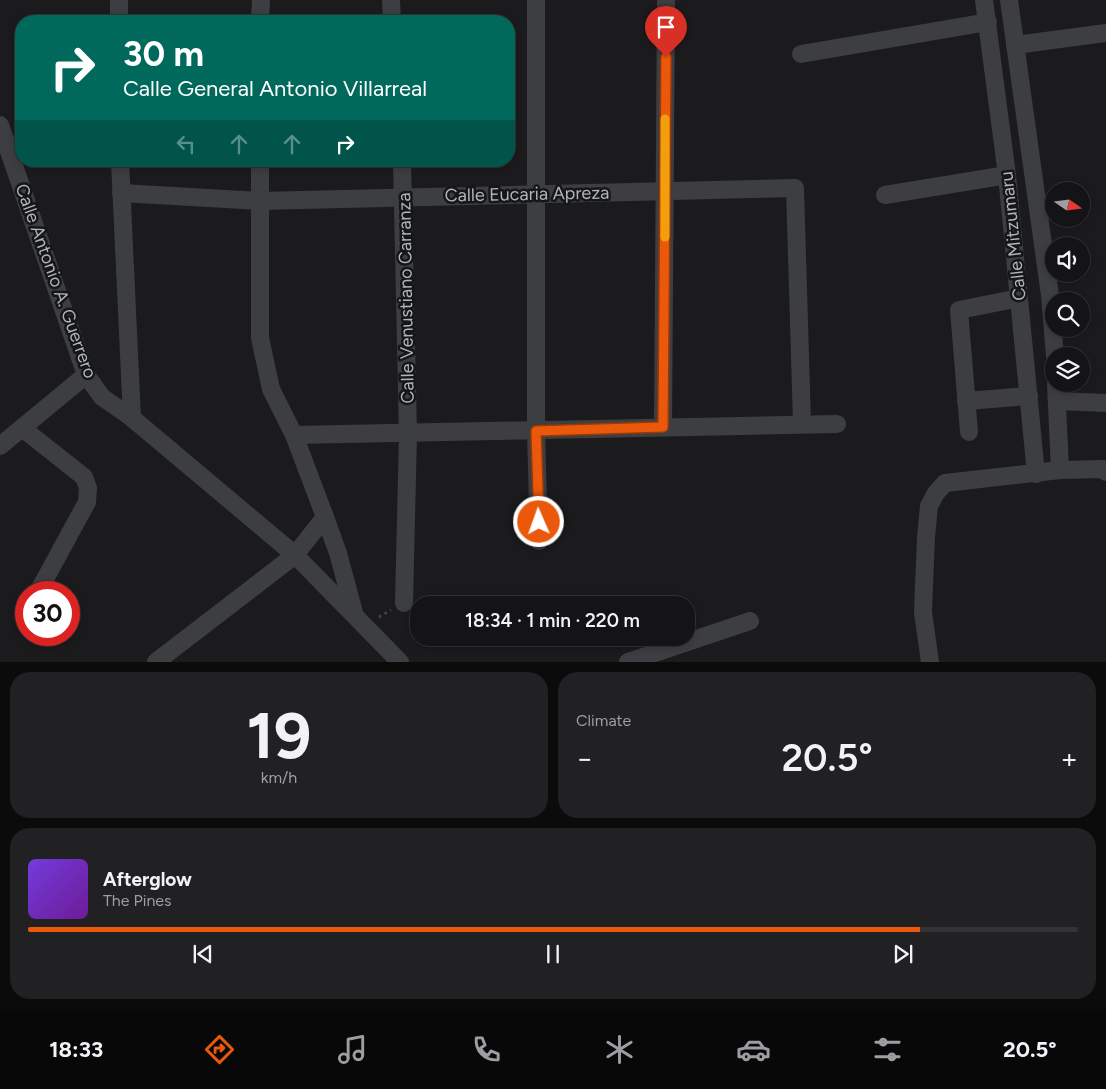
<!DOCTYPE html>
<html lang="en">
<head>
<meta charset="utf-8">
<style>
	body { margin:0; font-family:Figtree,sans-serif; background:#212123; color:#f1f3f6; height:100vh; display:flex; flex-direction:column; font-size:19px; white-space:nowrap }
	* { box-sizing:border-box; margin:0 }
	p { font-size:16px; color:#9d9ea1 }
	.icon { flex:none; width:28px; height:28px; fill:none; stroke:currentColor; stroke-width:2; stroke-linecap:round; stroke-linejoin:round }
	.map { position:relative; height:662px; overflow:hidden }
	.side { display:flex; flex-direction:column; gap:10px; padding:10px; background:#0b0b0c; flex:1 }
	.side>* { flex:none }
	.top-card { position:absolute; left:15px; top:15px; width:500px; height:152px; border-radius:20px; box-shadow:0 2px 8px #0003,0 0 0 1px #333335; background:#00695c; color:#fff; overflow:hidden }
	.needle { width:32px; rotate:104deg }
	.fabs { position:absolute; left:1045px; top:182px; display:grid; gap:10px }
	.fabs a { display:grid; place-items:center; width:45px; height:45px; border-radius:50%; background:#141416; box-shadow:0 2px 8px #0003,0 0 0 1px #333335; font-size:25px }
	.speed { position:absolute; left:15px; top:581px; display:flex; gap:10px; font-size:25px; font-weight:700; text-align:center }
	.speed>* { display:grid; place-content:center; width:65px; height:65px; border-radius:50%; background:#141416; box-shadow:0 2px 8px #0003,0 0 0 1px #333335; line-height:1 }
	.speed .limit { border:8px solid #d22; background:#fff; color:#111 }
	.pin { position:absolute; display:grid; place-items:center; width:42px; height:42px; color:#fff; margin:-51px -21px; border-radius:50% 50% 50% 0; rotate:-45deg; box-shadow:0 0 5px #0007 }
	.pin .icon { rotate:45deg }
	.me { position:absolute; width:55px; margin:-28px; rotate:358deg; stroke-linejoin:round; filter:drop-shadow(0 0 4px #0008) }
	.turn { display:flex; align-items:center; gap:18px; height:105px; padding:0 25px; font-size:22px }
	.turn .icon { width:65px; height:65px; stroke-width:2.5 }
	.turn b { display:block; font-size:35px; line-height:42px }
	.lanes { display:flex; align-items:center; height:48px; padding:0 25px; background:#0003; justify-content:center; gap:25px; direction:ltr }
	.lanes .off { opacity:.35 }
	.big { font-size:38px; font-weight:600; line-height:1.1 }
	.side .card { flex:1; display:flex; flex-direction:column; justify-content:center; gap:8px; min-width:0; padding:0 18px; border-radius:20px; background:#212123 }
	.side .dial { align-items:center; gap:0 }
	.dial b { font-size:65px; line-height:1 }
	.song { display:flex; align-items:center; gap:15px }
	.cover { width:60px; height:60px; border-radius:8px; background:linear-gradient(135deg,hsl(260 70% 55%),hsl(280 70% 35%)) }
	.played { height:5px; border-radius:2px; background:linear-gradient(90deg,#ea580c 85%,#333335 85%) }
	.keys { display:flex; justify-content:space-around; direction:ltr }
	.heat { display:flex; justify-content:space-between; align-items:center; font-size:28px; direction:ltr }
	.side .tiles { flex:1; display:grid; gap:10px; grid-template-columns:1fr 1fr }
	.card:last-child { grid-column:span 2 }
	.trip { position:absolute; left:410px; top:596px; width:285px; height:50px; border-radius:20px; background:#141416; box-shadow:0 2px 8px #0003,0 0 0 1px #333335; font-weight:600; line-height:50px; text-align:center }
	.menu { display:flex; height:80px; justify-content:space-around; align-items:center; background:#080809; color:#9d9ea1 }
	.menu .icon { width:35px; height:35px }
	.menu .selected { color:#ea580c }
	.menu b { font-size:22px; color:#f1f3f6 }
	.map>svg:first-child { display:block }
</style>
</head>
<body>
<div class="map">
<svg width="1106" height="662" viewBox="0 0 1106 662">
	<rect width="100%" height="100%" fill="#1b1b1d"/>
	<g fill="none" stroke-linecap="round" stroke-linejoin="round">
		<path stroke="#424548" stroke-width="3" stroke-dasharray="2.5 4" stroke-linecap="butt" d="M 379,617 L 391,610"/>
		<g stroke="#3c3e41" stroke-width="18">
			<path d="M 119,0 L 119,21"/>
			<path d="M 391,0 L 392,21"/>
			<path d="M 536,0 L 536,431 L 539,541"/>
			<path d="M 984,0 L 1007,175 L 1036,474"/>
			<path d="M 1009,0 L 1050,295 L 1055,356"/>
			<path d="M 260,21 L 261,0"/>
			<path d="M 1015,45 L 1106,33"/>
			<path d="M 801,54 L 988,22"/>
			<path d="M 0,125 L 86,375 L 102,397 L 132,418 L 295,555 L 400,662"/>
			<path d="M 120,161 L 132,418"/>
			<path d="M 260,161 L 260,338 L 271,389 L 294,435 L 325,517 L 338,553 L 355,616"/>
			<path d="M 402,161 L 408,434 L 404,603"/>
			<path d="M 121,193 L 260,201 L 795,188 L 802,423"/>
			<path d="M 885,195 L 1007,175"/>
			<path d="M 1056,384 L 1060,470"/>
			<path d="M 966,401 L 1029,396"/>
			<path d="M 1058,401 L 1106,403"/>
			<path d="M 663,427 L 666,0"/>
			<path d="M 22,428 L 84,477 L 88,488 L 87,502 L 38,592"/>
			<path d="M 969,432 L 959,310 L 1019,298"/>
			<path d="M 294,435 L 837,424"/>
			<path d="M 0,446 L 86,375"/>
			<path d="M 156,662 L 295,555 L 325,517"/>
			<path d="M 628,662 L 750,621"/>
			<path d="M 930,662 L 923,612 L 926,537 L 929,506 L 936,493 L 945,483 L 1060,470 L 1103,469 L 1106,472"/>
		</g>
	</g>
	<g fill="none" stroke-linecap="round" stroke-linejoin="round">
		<defs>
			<path id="route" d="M 539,522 L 536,431 L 663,427 L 666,57"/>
		</defs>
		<use href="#route" stroke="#983908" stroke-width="12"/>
		<use href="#route" stroke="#ea580c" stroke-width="9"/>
		<path stroke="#f59e0b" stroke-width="9" d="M 665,237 L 665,119"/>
	</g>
	<g text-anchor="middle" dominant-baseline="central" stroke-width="5" stroke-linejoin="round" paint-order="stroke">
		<g font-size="18" fill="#aeb5bb" stroke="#161618">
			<text transform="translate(527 194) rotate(-1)">Calle Eucaria Apreza</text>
			<text transform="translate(1013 236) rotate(-96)">Calle Mitzumaru</text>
			<text transform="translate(56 281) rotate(70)">Calle Antonio A. Guerrero</text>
			<text transform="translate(406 298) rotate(-91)">Calle Venustiano Carranza</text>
		</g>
	</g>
</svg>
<div class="fabs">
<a><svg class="needle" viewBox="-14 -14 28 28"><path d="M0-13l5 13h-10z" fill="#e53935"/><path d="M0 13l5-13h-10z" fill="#9d9ea1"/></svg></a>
<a><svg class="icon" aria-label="sound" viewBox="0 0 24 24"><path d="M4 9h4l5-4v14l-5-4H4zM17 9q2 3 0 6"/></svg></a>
<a><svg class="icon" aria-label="search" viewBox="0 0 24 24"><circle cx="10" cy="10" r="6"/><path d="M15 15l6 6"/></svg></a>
<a><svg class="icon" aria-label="layers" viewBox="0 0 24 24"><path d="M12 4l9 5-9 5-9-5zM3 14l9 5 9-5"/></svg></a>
</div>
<div class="speed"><div class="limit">30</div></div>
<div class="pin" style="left:666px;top:57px;background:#d93025"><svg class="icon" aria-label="arrive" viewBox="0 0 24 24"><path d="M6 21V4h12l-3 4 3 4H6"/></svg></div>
<svg class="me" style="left:539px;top:522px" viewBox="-20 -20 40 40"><circle r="17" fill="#ea580c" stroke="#fff" stroke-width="3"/><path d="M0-11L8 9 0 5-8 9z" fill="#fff"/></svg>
<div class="trip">18:34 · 1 min · 220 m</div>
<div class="top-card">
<div class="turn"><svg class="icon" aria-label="right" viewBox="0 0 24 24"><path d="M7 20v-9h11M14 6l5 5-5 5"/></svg><div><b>30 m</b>Calle General Antonio Villarreal</div></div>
<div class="lanes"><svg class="icon off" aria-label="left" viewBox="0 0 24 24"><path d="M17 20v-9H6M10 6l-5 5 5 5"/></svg><svg class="icon off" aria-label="ahead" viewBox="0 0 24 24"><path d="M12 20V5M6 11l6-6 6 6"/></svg><svg class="icon off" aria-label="ahead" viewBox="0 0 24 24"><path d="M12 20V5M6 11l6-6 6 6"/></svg><svg class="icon" aria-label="right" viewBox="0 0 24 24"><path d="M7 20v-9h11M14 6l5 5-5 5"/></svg></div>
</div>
</div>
<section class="side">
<div class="tiles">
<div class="card dial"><b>19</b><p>km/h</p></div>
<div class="card"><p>Climate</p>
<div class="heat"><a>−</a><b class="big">20.5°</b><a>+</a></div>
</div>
<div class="card">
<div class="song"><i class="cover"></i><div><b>Afterglow</b><p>The Pines</p></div></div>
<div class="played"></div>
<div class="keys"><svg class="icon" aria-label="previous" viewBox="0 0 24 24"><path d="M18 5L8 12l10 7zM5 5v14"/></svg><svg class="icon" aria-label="pause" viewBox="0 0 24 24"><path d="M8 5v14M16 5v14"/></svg><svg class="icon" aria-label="next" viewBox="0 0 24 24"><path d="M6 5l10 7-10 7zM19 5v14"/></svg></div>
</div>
</div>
</section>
<nav class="menu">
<b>18:33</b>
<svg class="icon selected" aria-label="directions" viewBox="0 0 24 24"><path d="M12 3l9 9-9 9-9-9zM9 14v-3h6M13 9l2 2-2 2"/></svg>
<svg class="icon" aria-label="music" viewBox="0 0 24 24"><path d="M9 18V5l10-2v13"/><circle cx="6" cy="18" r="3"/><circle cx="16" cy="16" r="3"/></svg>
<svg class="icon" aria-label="phone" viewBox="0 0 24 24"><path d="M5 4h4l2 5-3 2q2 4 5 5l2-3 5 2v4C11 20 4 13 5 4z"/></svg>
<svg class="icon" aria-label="climate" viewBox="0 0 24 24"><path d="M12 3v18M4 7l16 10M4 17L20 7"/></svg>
<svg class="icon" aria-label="car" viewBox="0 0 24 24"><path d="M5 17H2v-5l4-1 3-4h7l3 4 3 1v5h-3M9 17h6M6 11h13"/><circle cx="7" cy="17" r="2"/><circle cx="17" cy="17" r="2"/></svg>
<svg class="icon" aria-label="filters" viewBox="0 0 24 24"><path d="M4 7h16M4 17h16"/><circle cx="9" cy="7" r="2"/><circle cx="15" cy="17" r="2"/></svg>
<b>20.5°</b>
</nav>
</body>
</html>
